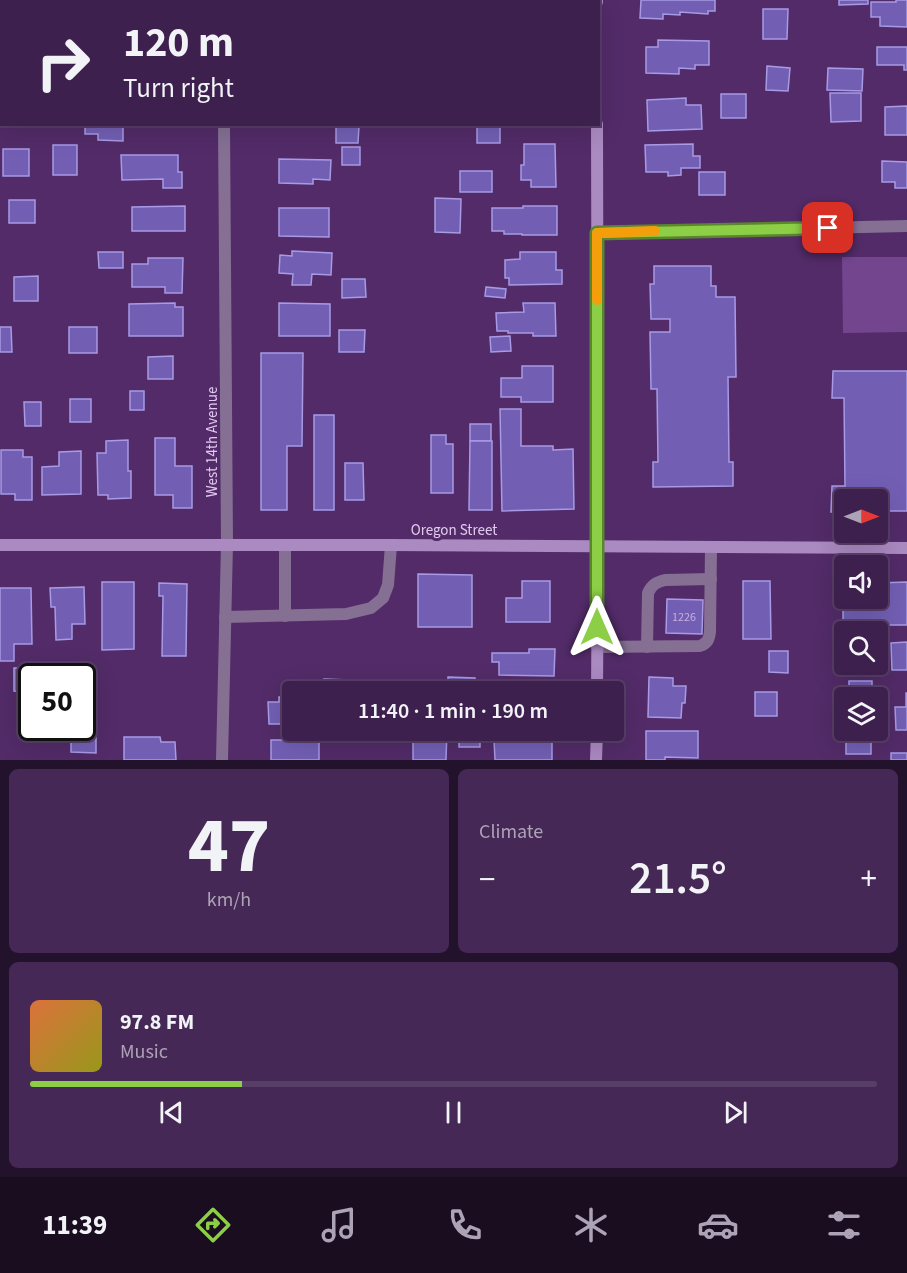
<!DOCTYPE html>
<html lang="en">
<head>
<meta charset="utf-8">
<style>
	body { margin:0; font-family:"Source Sans 3",sans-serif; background:#452855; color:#f1f3f6; height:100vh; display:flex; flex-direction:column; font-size:22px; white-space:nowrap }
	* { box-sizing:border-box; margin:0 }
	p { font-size:20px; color:#ada3b6 }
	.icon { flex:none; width:33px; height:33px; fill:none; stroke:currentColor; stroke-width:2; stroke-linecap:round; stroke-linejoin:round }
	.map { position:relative; height:760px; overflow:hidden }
	.sheet { display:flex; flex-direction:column; gap:9px; padding:9px; background:#22122b; flex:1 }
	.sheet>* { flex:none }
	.top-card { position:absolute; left:0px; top:0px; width:600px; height:126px; box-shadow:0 6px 24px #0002,0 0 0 2px #573e66; background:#3e204e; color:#f1f3f6; overflow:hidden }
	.needle { width:39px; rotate:90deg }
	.fabs { position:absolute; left:834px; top:489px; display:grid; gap:12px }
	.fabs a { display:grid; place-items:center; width:54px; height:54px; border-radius:6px; background:#3e204e; box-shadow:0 6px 24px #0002,0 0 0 2px #573e66; font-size:30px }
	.speed { position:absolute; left:18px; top:663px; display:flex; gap:12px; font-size:30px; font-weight:700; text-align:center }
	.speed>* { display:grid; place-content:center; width:78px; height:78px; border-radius:50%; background:#3e204e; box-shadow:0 6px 24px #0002,0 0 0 2px #573e66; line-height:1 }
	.speed .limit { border:3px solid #111; border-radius:9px; background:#fff; color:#111 }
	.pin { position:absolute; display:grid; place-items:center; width:51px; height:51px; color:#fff; margin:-26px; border-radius:12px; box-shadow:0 3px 9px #0006 }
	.me { position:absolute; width:66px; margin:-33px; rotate:0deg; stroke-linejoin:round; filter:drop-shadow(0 0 4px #0008) }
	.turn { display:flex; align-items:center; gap:21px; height:126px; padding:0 24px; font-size:27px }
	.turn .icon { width:78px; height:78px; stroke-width:2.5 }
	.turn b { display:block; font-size:42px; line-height:51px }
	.big { font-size:45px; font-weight:600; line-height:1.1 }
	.sheet .widget { flex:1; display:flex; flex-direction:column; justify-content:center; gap:9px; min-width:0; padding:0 21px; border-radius:9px; background:#452855 }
	.sheet .dial { align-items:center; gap:0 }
	.dial b { font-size:78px; line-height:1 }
	.song { display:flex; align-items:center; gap:18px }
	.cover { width:72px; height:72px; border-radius:9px; background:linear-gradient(135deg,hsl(20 70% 55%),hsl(60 70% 35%)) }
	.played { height:6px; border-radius:3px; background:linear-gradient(90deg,#8cce46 25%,#573e66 25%) }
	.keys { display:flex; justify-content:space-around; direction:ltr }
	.heat { display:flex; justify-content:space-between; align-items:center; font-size:33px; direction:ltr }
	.sheet .tiles { flex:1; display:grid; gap:9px; grid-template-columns:1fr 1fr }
	.widget:last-child { grid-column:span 2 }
	.trip { position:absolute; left:282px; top:681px; width:342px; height:60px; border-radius:6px; background:#3e204e; box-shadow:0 6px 24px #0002,0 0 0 2px #573e66; font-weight:600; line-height:60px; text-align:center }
	.dock { display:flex; height:96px; justify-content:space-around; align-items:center; background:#190d1f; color:#ada3b6 }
	.dock .icon { width:42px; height:42px }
	.dock .active { color:#8cce46 }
	.dock b { font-size:27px; color:#f1f3f6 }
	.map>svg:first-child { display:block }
</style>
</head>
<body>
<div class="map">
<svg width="907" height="760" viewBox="0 0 907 760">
	<rect width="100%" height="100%" fill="#522b68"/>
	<path fill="#74458f" d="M 842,257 L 907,257 L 907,332 L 843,333 Z"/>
	<g fill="#725fb4" stroke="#a89ae5" stroke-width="1.5">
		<path d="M 641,0 L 715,0 L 715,11 L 708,11 L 708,14 L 680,12 L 680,15 L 663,14 L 663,19 L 640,18 Z"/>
		<path d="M 839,0 L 868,0 L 868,4 L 839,5 Z"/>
		<path d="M 896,0 L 907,0 L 907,27 L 880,26 L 880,17 L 871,17 L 871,2 L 896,2 Z"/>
		<path d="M 763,9 L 788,9 L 787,39 L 763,39 Z"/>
		<path d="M 658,40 L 709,41 L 709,65 L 695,65 L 695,69 L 679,68 L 679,74 L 646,73 L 646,47 L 658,47 Z"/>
		<path d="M 877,47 L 907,47 L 907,70 L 904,70 L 904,65 L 877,65 Z"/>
		<path d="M 767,66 L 790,68 L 788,91 L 766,90 Z"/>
		<path d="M 828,68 L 863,69 L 862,91 L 827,90 Z"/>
		<path d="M 830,93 L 861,93 L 861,121 L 831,122 Z"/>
		<rect x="721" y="94" width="25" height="24"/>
		<path d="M 686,98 L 686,105 L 701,105 L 702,129 L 648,131 L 647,100 Z"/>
		<path d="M 907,106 L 907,135 L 885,135 L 885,107 Z"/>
		<path d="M 85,124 L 123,124 L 123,141 L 98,140 L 98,134 L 85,134 Z"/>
		<rect x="477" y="124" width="23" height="19"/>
		<path d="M 336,126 L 359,126 L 358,143 L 336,143 Z"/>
		<path d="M 524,144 L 555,144 L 556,187 L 531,187 L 531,180 L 521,180 L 521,165 L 524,165 Z"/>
		<path d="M 693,144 L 693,156 L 700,156 L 700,168 L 681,168 L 681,175 L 668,176 L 668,172 L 646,172 L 645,145 Z"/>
		<rect x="53" y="145" width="24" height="30"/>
		<rect x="342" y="147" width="18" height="18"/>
		<rect x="3" y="149" width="26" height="27"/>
		<path d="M 121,155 L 178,155 L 178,172 L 182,172 L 182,188 L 163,188 L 163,179 L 122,180 Z"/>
		<path d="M 279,159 L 331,160 L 330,180 L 313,179 L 313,184 L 279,183 Z"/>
		<path d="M 882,161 L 907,162 L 907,188 L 895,188 L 895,182 L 882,182 Z"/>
		<rect x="460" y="171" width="32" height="21"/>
		<rect x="699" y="172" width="26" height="23"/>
		<path d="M 435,198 L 461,199 L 460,233 L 435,232 Z"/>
		<rect x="9" y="200" width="26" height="23"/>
		<path d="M 185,206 L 185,231 L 132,231 L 132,207 Z"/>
		<path d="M 523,206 L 557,206 L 557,235 L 522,235 L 522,234 L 504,234 L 504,231 L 492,231 L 492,208 L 523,208 Z"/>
		<path d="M 279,208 L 329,208 L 329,237 L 279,236 Z"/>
		<path d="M 292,251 L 332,253 L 331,275 L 312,274 L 311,285 L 292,285 L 293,274 L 279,273 L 280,255 L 292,256 Z"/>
		<path d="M 98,252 L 123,252 L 123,268 L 99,268 Z"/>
		<path d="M 520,252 L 556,252 L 556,270 L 562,270 L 562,284 L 509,285 L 509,278 L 505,278 L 505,260 L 520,259 Z"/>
		<path d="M 148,258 L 183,258 L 182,293 L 165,293 L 165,287 L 132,287 L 132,264 L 148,264 Z"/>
		<path d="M 654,266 L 711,266 L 711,286 L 716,286 L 716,297 L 735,297 L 736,377 L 728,377 L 729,462 L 733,462 L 733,486 L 653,487 L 653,462 L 658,462 L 657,389 L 651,389 L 650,332 L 670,332 L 670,319 L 651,319 L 650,284 L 654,284 Z"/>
		<path d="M 38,276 L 38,301 L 14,301 L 14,277 Z"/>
		<path d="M 342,279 L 365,279 L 366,297 L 342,298 Z"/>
		<path d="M 486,287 L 506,289 L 505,298 L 485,296 Z"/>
		<path d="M 175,303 L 175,307 L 183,307 L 183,336 L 129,336 L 129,304 Z"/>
		<path d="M 279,303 L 330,304 L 330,336 L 279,336 Z"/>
		<path d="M 523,303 L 555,303 L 556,336 L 533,336 L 533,333 L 508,333 L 508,331 L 497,331 L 496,313 L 524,312 Z"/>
		<path d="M 0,327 L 11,327 L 12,352 L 0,352 Z"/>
		<rect x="69" y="327" width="28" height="26"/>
		<path d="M 339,330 L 365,330 L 364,352 L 339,352 Z"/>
		<path d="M 510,336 L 511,351 L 491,352 L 490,337 Z"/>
		<path d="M 261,353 L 303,353 L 302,446 L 287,446 L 287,510 L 261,510 Z"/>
		<path d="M 173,356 L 173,379 L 148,379 L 148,357 Z"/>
		<path d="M 522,366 L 553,366 L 553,402 L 521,402 L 521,397 L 501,397 L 501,378 L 522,378 Z"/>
		<path d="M 833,371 L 907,371 L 907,511 L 878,511 L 878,500 L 844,500 L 844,512 L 831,512 L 832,486 L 845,486 L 844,398 L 832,398 Z"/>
		<rect x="130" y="391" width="14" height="19"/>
		<rect x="70" y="399" width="21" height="23"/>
		<path d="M 24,402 L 41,402 L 41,426 L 25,426 Z"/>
		<path d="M 500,409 L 521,409 L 521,446 L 553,446 L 553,450 L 573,449 L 574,509 L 502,511 Z"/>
		<rect x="314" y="415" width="20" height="95"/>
		<rect x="470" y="424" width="21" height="17"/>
		<path d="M 431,435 L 446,435 L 446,444 L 453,444 L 453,493 L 431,493 Z"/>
		<path d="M 155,438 L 175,438 L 175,466 L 192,466 L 192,508 L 173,508 L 173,495 L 155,495 Z"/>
		<path d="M 128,440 L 128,471 L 131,471 L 131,498 L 108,499 L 108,495 L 98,495 L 97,453 L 106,453 L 106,441 Z"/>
		<path d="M 470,441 L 492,441 L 492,510 L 469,510 Z"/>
		<path d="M 1,450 L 23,450 L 23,457 L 32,457 L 32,500 L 15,500 L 15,494 L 1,494 Z"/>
		<path d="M 81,451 L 81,494 L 42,495 L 42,467 L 59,466 L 59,452 Z"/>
		<path d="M 345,463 L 363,463 L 364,500 L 345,500 Z"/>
		<path d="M 418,574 L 472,575 L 472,627 L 418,627 Z"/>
		<path d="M 522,581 L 550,581 L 550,622 L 506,622 L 506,598 L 522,598 Z"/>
		<path d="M 743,581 L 770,581 L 771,639 L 743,639 Z"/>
		<path d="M 102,582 L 134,582 L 134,649 L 102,650 Z"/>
		<path d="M 907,582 L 907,625 L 843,625 L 843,584 L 844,584 L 844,598 L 878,598 L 878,583 Z"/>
		<path d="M 159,583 L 187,584 L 186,656 L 162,656 L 163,596 L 159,596 Z"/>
		<path d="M 84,587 L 85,624 L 72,624 L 72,639 L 56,640 L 55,607 L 51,607 L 50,588 Z"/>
		<path d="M 0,588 L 31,588 L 32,644 L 14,644 L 14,661 L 0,661 Z"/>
		<path d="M 667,599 L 703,600 L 702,634 L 666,633 Z"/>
		<path d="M 853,629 L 880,629 L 880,656 L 878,656 L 878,632 L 853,632 Z"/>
		<path d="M 907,642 L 907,670 L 892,670 L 891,643 Z"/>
		<path d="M 529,649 L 555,649 L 554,676 L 499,675 L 499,662 L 492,662 L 492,653 L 529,653 Z"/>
		<path d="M 769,651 L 788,651 L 788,673 L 769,672 Z"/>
		<path d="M 69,667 L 89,667 L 89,690 L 82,690 L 82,676 L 69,676 Z"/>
		<path d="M 14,668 L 38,668 L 37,676 L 32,676 L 32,692 L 14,691 Z"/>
		<path d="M 448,677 L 475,678 L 475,692 L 448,692 Z"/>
		<path d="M 649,677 L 673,678 L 673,686 L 686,686 L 685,703 L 682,703 L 681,718 L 648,717 Z"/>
		<path d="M 324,679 L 349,680 L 349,692 L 324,692 Z"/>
		<rect x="849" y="681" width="23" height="17"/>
		<path d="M 497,684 L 546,684 L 546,687 L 555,687 L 555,692 L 497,692 Z"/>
		<rect x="755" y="692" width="22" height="24"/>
		<path d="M 906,693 L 907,693 L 907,730 L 896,730 L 895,707 L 906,707 Z"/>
		<path d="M 279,697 L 292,697 L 292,726 L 281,726 L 281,724 L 269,724 L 268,702 L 279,702 Z"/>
		<path d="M 413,730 L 447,730 L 446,760 L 413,760 Z"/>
		<path d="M 71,731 L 96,731 L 96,753 L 71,752 Z"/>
		<rect x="459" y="731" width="21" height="16"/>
		<path d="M 646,731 L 698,731 L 698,758 L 665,757 L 665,760 L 646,760 Z"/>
		<rect x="846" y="733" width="25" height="21"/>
		<path d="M 124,737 L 160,737 L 161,742 L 175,742 L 176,760 L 124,760 Z"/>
		<rect x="271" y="740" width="48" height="20"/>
		<path d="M 494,740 L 552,740 L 552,760 L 495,760 Z"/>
		<rect x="891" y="753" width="16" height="7"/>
	</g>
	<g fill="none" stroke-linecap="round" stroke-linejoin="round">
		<g stroke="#857093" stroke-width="12">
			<path d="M 597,233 L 907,226"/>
			<path d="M 285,616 L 285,545"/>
			<path d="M 225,617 L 346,614 L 371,608 L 383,598 L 388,585 L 391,545"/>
			<path d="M 597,647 L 700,646 C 708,643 709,639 710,632 L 711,547"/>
			<path d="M 647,647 L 648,593 C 652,584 657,582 665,580 L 711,579"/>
		</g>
		<g stroke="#857093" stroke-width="12">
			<path d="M 223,0 L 223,2"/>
			<path d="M 222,760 L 227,544 L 224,124"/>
		</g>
		<g stroke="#ab89c1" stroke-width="12">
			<path d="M 597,0 L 597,2"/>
			<path d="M 0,545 L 391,545 L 907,548"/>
			<path d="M 597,692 L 598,546 L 597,124"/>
			<path d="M 596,760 L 597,730"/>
		</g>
	</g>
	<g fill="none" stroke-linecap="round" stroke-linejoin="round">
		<defs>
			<path id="route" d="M 597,627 L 597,233 L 828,228"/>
		</defs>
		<use href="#route" stroke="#5b862e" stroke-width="15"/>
		<use href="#route" stroke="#8cce46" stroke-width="10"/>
		<path stroke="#f59e0b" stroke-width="10" d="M 597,300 L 597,233 L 655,231"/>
	</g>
	<g text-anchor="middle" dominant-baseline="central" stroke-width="6" stroke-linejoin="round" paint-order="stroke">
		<g font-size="12" fill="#c4afe0">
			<text x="684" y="617">1226</text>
		</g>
		<g font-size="15" fill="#e0caee" stroke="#522b68">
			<text transform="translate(212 442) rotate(-90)">West 14th Avenue</text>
			<text x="454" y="530">Oregon Street</text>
		</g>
	</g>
</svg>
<div class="fabs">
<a><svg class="needle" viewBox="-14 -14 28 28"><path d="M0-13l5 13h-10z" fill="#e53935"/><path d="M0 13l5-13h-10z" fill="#ada3b6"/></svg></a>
<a><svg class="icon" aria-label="sound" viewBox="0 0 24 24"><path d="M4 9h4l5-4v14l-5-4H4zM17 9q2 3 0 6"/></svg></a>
<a><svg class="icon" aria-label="search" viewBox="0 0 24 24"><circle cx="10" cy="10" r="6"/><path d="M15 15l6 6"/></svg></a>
<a><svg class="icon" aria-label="layers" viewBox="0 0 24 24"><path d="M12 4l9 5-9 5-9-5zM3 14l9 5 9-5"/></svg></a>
</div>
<div class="speed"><div class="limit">50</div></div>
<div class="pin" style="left:828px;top:228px;background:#d93025"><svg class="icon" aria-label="arrive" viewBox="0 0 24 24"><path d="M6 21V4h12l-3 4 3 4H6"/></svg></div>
<svg class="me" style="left:597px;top:627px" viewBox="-20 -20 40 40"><path d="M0-17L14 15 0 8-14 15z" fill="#8cce46" stroke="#fff" stroke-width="4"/></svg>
<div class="trip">11:40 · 1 min · 190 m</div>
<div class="top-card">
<div class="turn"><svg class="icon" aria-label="right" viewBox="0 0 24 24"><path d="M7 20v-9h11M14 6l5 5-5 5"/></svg><div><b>120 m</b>Turn right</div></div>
</div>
</div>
<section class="sheet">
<div class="tiles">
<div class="widget dial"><b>47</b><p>km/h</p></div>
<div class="widget"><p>Climate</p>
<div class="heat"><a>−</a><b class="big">21.5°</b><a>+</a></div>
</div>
<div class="widget">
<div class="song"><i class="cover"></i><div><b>97.8 FM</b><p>Music</p></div></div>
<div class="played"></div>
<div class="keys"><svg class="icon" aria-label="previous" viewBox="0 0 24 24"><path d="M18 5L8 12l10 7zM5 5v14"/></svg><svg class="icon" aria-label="pause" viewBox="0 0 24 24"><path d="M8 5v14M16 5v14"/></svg><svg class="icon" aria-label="next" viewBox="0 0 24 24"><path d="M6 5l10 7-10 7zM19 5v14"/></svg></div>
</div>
</div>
</section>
<nav class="dock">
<b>11:39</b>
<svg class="icon active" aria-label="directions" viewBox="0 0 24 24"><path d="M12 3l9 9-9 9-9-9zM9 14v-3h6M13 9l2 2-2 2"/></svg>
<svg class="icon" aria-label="music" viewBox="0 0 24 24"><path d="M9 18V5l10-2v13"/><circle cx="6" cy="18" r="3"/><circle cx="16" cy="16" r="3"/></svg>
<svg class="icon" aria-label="phone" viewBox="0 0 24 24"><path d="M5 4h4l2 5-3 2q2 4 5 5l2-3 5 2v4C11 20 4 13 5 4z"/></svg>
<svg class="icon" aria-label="climate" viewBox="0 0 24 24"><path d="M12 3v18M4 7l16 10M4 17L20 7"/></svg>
<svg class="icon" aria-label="car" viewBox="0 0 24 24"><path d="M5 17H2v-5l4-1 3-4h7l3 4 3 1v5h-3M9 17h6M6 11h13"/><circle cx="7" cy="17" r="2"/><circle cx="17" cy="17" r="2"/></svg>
<svg class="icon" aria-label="filters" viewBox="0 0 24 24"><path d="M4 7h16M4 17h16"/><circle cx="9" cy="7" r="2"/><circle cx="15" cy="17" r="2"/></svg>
</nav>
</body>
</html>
